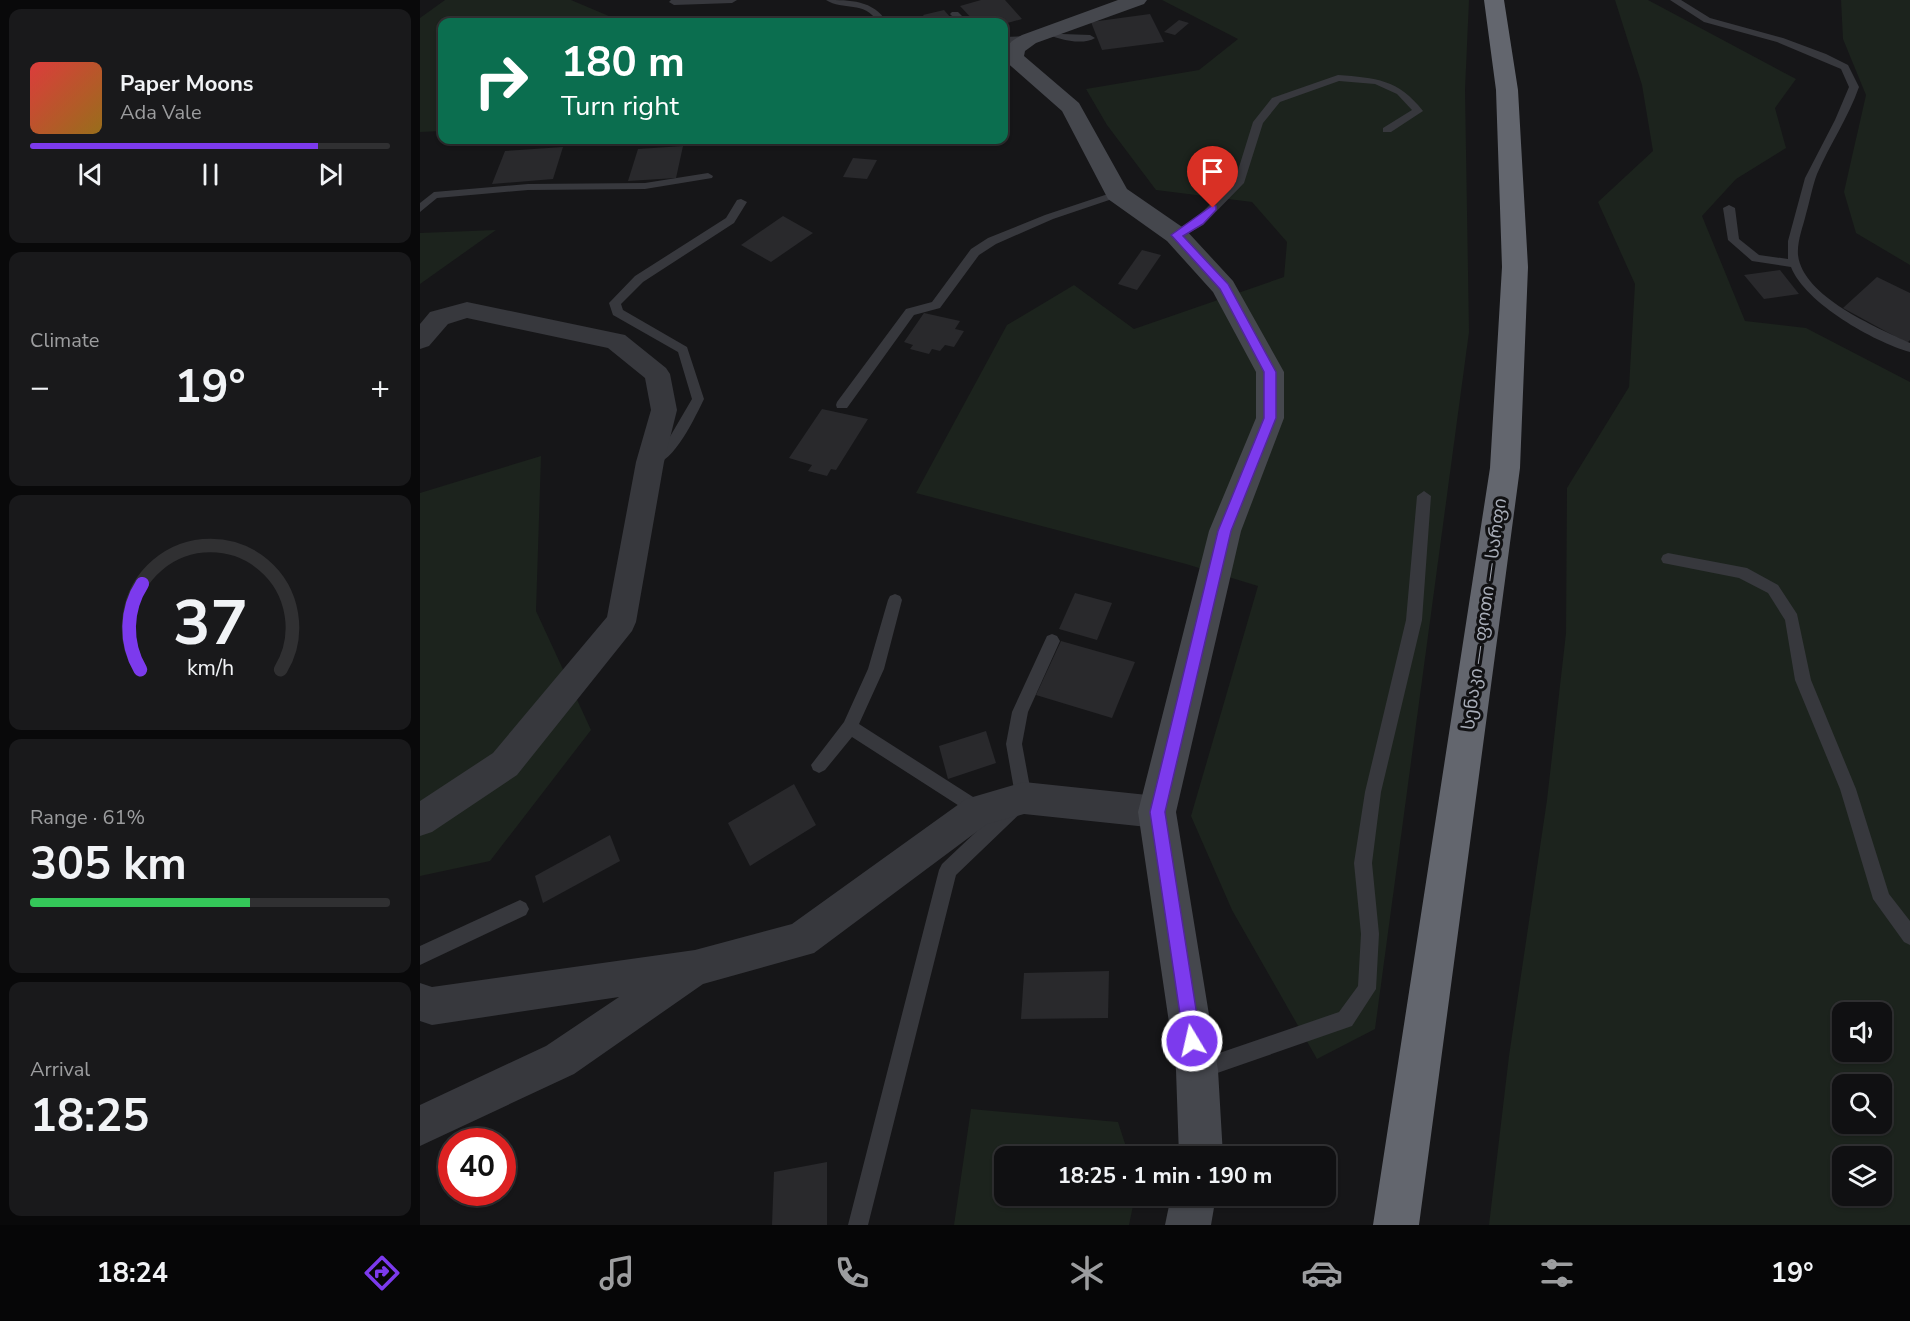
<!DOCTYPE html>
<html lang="en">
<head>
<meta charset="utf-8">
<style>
	body { margin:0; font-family:"Nunito Sans","Noto Sans Georgian",sans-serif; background:#19191b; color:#f1f3f6; height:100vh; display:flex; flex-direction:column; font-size:22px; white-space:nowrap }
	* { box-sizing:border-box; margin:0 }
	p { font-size:20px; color:#9c9d9f }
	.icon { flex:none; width:33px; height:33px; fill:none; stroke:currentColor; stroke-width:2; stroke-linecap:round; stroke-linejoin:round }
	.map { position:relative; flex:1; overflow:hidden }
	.drawer { display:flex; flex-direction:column; gap:9px; padding:9px; background:#09090a; width:420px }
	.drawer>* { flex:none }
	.banner { position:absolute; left:18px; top:18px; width:570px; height:126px; border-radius:12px; box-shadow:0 2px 4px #0004,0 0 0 2px #303032; background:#0b6e4f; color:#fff; overflow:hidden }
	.tools { position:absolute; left:1412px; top:1002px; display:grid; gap:12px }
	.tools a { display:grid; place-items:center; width:60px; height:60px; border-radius:12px; background:#101012; box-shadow:0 2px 4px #0004,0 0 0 2px #303032; font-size:30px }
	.speed { position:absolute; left:18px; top:1128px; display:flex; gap:12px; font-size:30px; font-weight:700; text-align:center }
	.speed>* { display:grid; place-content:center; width:78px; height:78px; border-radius:50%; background:#101012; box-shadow:0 2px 4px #0004,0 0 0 2px #303032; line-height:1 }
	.speed .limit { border:9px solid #d22; background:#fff; color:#111 }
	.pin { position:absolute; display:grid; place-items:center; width:51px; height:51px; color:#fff; margin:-62px -26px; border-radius:50% 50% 50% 0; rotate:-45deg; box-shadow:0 0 6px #0007 }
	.pin .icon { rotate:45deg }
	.me { position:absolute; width:66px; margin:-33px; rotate:351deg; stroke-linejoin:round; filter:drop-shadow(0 0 4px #0008) }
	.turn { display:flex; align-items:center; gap:21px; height:126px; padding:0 24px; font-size:27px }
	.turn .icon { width:78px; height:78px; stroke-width:2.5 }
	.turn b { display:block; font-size:42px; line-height:51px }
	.big { font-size:45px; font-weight:700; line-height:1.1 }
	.drawer .card { flex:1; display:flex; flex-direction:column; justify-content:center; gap:9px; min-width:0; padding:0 21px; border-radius:12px; background:#19191b }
	.drawer .dial { align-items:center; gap:0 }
	.dial svg { height:156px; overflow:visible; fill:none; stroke:#303032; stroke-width:7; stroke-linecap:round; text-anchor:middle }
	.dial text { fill:#f1f3f6; stroke:none }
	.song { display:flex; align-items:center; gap:18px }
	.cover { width:72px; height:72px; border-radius:9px; background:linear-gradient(135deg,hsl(0 70% 55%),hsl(40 70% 35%)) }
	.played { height:6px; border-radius:3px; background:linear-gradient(90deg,#7c3aed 80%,#303032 80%) }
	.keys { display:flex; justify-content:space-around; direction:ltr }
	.heat { display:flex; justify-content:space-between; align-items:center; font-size:33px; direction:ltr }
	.charge { height:9px; border-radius:4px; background:linear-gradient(90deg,#34c759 61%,#303032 0) }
	.trip { position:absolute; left:574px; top:1146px; width:342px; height:60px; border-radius:12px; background:#101012; box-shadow:0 2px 4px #0004,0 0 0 2px #303032; font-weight:700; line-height:60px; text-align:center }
	.tab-bar { display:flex; height:96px; justify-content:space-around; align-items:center; background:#060607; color:#9c9d9f }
	.tab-bar .icon { width:42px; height:42px }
	.tab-bar .on { color:#7c3aed }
	.tab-bar b { font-size:27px; color:#f1f3f6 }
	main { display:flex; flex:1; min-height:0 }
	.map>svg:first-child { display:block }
</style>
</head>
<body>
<main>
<section class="drawer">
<div class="card">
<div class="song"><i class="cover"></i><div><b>Paper Moons</b><p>Ada Vale</p></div></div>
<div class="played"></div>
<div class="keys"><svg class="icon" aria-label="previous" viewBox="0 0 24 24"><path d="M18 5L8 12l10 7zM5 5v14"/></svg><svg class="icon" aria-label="pause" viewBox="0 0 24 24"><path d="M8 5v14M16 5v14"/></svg><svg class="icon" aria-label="next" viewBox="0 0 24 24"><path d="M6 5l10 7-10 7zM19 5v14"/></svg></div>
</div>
<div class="card"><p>Climate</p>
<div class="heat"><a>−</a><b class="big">19°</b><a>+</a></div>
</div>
<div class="card dial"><svg viewBox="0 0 100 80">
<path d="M14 69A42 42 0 1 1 86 69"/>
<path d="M14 69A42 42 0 0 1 15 25" stroke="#7c3aed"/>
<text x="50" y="56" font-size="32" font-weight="700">37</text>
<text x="50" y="72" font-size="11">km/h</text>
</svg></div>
<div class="card"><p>Range · 61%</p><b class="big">305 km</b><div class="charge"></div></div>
<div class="card"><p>Arrival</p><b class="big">18:25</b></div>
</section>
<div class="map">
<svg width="1490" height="1225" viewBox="0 0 1490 1225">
	<rect width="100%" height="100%" fill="#161618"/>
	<g fill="#1c231d" fill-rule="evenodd">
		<path d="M 25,0 L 151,0 L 203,22 L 22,22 L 22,131 L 0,132 L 0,18 Z"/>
		<path d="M 742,0 L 1049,0 L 1045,90 L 1049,332 L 955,1029 L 897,1059 L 812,910 L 771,816 L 838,586 L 766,564 L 496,493 L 587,325 L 654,285 L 714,329 L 864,277 L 867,242 L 832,202 L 736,190 L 687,125 L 666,89 L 779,70 L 818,39 Z"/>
		<path d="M 1195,0 L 1228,0 L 1376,79 L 1355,108 L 1366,148 L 1316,179 L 1282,216 L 1325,321 L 1386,328 L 1490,382 L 1490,1225 L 1069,1225 L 1089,1056 L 1127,800 L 1146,633 L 1147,488 L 1209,387 L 1215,284 L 1178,202 L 1233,151 L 1222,85 ZM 1422,1012 L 1461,1012 L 1461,1052 L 1422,1052 ZM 1422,1084 L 1461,1084 L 1461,1124 L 1422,1124 ZM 1422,1156 L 1461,1156 L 1461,1196 L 1422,1196 Z"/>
		<path d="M 1421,0 L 1490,0 L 1490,265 L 1436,233 L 1424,192 L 1446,95 L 1423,39 Z"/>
		<path d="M 76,230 L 0,284 L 0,233 Z"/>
		<path d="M 121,456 L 116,611 L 171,730 L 70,861 L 0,876 L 0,493 Z"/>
		<path d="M 551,1109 L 698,1122 L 709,1156 L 585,1156 L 585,1196 L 715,1196 L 709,1225 L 534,1225 Z"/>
	</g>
	<g fill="#29292c">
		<path d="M 561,0 L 585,0 L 602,19 L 584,24 L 584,22 L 555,22 L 540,6 Z"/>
		<path d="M 524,10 L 530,17 L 508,22 L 503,15 Z"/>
		<path d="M 730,14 L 744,42 L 682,50 L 671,22 Z"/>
		<path d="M 759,20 L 769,23 L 755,35 L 744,32 Z"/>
		<path d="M 263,146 L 256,178 L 208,181 L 218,149 Z"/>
		<path d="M 143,147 L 133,179 L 72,184 L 85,151 Z"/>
		<path d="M 433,158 L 457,160 L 447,179 L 423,177 Z"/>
		<path d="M 363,216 L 393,233 L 351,262 L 321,245 Z"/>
		<path d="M 722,250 L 741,255 L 717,290 L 698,284 Z"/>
		<path d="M 1360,270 L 1379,294 L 1344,299 L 1324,275 Z"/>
		<path d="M 1457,277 L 1490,293 L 1490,340 L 1487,343 L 1423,308 Z"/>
		<path d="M 504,313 L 540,321 L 535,329 L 544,331 L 534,347 L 525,345 L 520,351 L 512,349 L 509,354 L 490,349 L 493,345 L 484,342 Z"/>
		<path d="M 402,409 L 448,419 L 416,470 L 411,469 L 407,476 L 388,471 L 392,465 L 369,458 Z"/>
		<path d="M 655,593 L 692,603 L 677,640 L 639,629 Z"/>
		<path d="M 641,641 L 715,662 L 692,718 L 616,695 Z"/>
		<path d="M 566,731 L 576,763 L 528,779 L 519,746 Z"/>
		<path d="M 374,784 L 396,825 L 330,866 L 308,823 Z"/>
		<path d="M 190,835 L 200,861 L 123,903 L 115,876 Z"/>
		<path d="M 689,971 L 688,1018 L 601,1019 L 604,973 Z"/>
		<path d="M 407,1162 L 407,1225 L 352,1225 L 354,1172 Z"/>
	</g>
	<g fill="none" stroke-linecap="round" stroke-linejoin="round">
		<g fill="#37383d" fill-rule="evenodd">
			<path d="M 251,0 L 317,0 L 312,3 L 254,5 L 249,2 Z"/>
			<path d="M 406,0 C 430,0 453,0 467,22 L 458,22 C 444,0 423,11 406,0 Z"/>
			<path d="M 1250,0 L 1261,0 L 1290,18 L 1363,38 L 1406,54 L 1428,65 L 1439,87 C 1428,118 1410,144 1397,174 C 1392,187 1390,201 1386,214 C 1383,227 1377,241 1378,255 C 1383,297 1456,327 1490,343 L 1490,352 C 1454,342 1385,303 1371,267 L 1332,261 L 1308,240 L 1303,208 L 1309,205 L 1315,208 L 1319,239 L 1339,255 L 1368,259 L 1368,241 L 1385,178 L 1415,120 L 1429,87 L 1421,69 L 1357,42 L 1284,22 Z"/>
			<path d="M 532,12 L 538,12 L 548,22 L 538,22 L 530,14 Z"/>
			<path d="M 627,28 L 642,34 L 670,35 L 675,38 C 662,46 637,39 624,33 L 622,31 Z"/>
			<path d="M 609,36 L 612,37 L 612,41 L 584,43 L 584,37 Z"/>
			<path d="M 918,75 C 956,78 978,79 1003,111 L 971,132 L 963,132 L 963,128 L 992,110 L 977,94 L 955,84 L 919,81 L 860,102 L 843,123 L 824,183 L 783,225 L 760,238 L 752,238 L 752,232 L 775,219 L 815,180 L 833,122 L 852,98 Z"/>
			<path d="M 288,173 L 293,176 L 292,178 L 225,189 L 108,190 L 17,198 L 0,212 L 0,203 L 14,192 L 108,184 L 225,183 Z"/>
			<path d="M 697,191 L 702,194 L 701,196 L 633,219 L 576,244 L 559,255 L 520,308 L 494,315 L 427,408 L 417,408 L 416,405 L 417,402 L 486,309 L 512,302 L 551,249 L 568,238 L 625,215 Z"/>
			<path d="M 321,199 L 327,202 L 314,223 L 223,282 L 201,304 L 203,310 L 267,347 L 284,399 C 276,415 251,471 228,464 L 226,460 L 228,456 L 248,440 L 272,399 L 258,352 L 193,315 L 189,303 L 215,276 L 306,218 L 317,200 Z"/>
			<path d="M 1004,491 L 1011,496 L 1002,620 L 961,792 L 952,863 L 959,934 L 956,989 L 932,1026 L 780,1079 L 773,1076 L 770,1069 L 773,1062 L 919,1012 L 938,986 L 941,934 L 934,863 L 945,792 L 986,620 L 997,496 Z"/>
			<path d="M 1248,553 L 1327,568 L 1358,585 L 1377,614 L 1391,680 L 1436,789 L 1469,894 L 1490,921 L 1490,945 L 1484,942 L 1453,899 L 1420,789 L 1375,680 L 1365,620 L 1348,593 L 1319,578 L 1243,563 L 1241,559 L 1243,555 Z"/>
			<path d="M 475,594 L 480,596 L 482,600 L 464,669 L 439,724 L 564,804 L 566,810 L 564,816 L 558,818 L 432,737 L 405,770 L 399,773 L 393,770 L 391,765 L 424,722 L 448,669 L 468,600 L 470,596 Z"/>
			<path d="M 632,634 L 637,636 L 640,641 L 608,712 L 602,744 L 612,798 L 610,804 L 536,875 L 448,1225 L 428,1225 L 519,870 L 522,864 L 595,795 L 586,744 L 592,712 L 627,636 Z"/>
			<path d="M 100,900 L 106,903 L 109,909 L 106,915 L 0,965 L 0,946 Z"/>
		</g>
		<g fill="#37383d" fill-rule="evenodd">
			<path d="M 47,302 L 205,335 L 246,368 L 250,374 L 257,410 L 244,462 L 216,622 L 212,631 L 97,775 L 12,832 L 0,836 L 0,801 L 73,753 L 187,617 L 216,462 L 231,410 L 225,378 L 188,348 L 47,318 L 28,324 L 9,346 L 0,349 L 0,324 L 10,312 Z"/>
			<path d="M 604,782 L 737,796 L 749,801 L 754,812 L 749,823 L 737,828 L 604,814 L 567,824 L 394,953 L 283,984 L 154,1074 L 0,1146 L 0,1105 L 126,1046 L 199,997 L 12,1025 L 0,1021 L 0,983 L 12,987 L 275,950 L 372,924 L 546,799 Z"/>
		</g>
		<g fill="#45474d" fill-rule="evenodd">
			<path d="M 698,0 L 727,0 L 724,4 L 616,43 L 605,51 L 604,56 L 659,103 L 707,189 L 765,229 L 813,281 L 864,372 L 864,418 L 821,531 L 756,812 L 798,1070 L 803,1156 L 759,1156 L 756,1070 L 718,812 L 789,531 L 836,418 L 836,372 L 793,292 L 747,241 L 688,199 L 642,111 L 584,60 C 584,45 590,42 602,35 Z"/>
			<path d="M 751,1196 L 796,1196 L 791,1225 L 745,1225 Z"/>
		</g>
		<path fill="#63666e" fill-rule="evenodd" d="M 1064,0 L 1084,0 L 1098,90 L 1108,267 L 1100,468 L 999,1225 L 953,1225 L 1070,468 L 1082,267 L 1076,90 Z"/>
	</g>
	<path fill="#7c3aed" stroke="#51269a" stroke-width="1.5" d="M 793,205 L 796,206 L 796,210 L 783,224 L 763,236 L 808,284 L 856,372 L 856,418 L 811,531 L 745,812 L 781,1041 L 779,1047 L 772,1049 L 766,1047 L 764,1041 L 730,812 L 798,531 L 844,418 L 844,372 L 800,289 L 751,235 Z"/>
	<g text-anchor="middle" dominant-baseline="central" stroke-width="6" stroke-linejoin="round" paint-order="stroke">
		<g font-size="18" fill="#a8adb8" stroke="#111113">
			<text transform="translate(1064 614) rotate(-82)">სენაკი — ფოთი — სარფი</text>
		</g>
	</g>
</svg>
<div class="tools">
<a><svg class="icon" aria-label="sound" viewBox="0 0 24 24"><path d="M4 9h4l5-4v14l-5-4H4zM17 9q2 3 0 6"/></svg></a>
<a><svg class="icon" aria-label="search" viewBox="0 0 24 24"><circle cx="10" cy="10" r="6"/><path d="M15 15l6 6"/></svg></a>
<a><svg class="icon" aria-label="layers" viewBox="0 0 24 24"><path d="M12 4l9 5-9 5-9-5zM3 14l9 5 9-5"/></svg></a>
</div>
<div class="speed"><div class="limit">40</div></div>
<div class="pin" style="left:793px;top:208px;background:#d93025"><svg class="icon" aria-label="arrive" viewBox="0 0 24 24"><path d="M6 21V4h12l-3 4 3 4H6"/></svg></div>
<svg class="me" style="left:772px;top:1041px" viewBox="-20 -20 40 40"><circle r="17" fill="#7c3aed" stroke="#fff" stroke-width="3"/><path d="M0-11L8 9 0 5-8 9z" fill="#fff"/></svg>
<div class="trip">18:25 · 1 min · 190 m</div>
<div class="banner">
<div class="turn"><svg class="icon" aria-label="right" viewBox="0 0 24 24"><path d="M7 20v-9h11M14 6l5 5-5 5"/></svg><div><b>180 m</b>Turn right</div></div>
</div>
</div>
</main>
<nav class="tab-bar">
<b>18:24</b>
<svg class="icon on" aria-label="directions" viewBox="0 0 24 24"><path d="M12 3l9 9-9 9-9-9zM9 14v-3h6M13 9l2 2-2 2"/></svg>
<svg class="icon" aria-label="music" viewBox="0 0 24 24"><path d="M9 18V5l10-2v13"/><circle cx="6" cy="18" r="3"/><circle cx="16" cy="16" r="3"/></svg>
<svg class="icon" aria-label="phone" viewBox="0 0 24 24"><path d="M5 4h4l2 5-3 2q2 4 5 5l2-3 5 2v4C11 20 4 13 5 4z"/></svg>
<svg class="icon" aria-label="climate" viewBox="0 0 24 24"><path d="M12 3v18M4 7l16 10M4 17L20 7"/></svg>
<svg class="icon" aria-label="car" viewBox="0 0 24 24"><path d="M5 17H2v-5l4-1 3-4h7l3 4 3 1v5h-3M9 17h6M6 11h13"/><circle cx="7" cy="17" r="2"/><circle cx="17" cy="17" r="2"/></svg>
<svg class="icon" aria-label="filters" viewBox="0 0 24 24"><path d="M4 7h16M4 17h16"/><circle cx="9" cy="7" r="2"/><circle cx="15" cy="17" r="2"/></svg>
<b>19°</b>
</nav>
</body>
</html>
